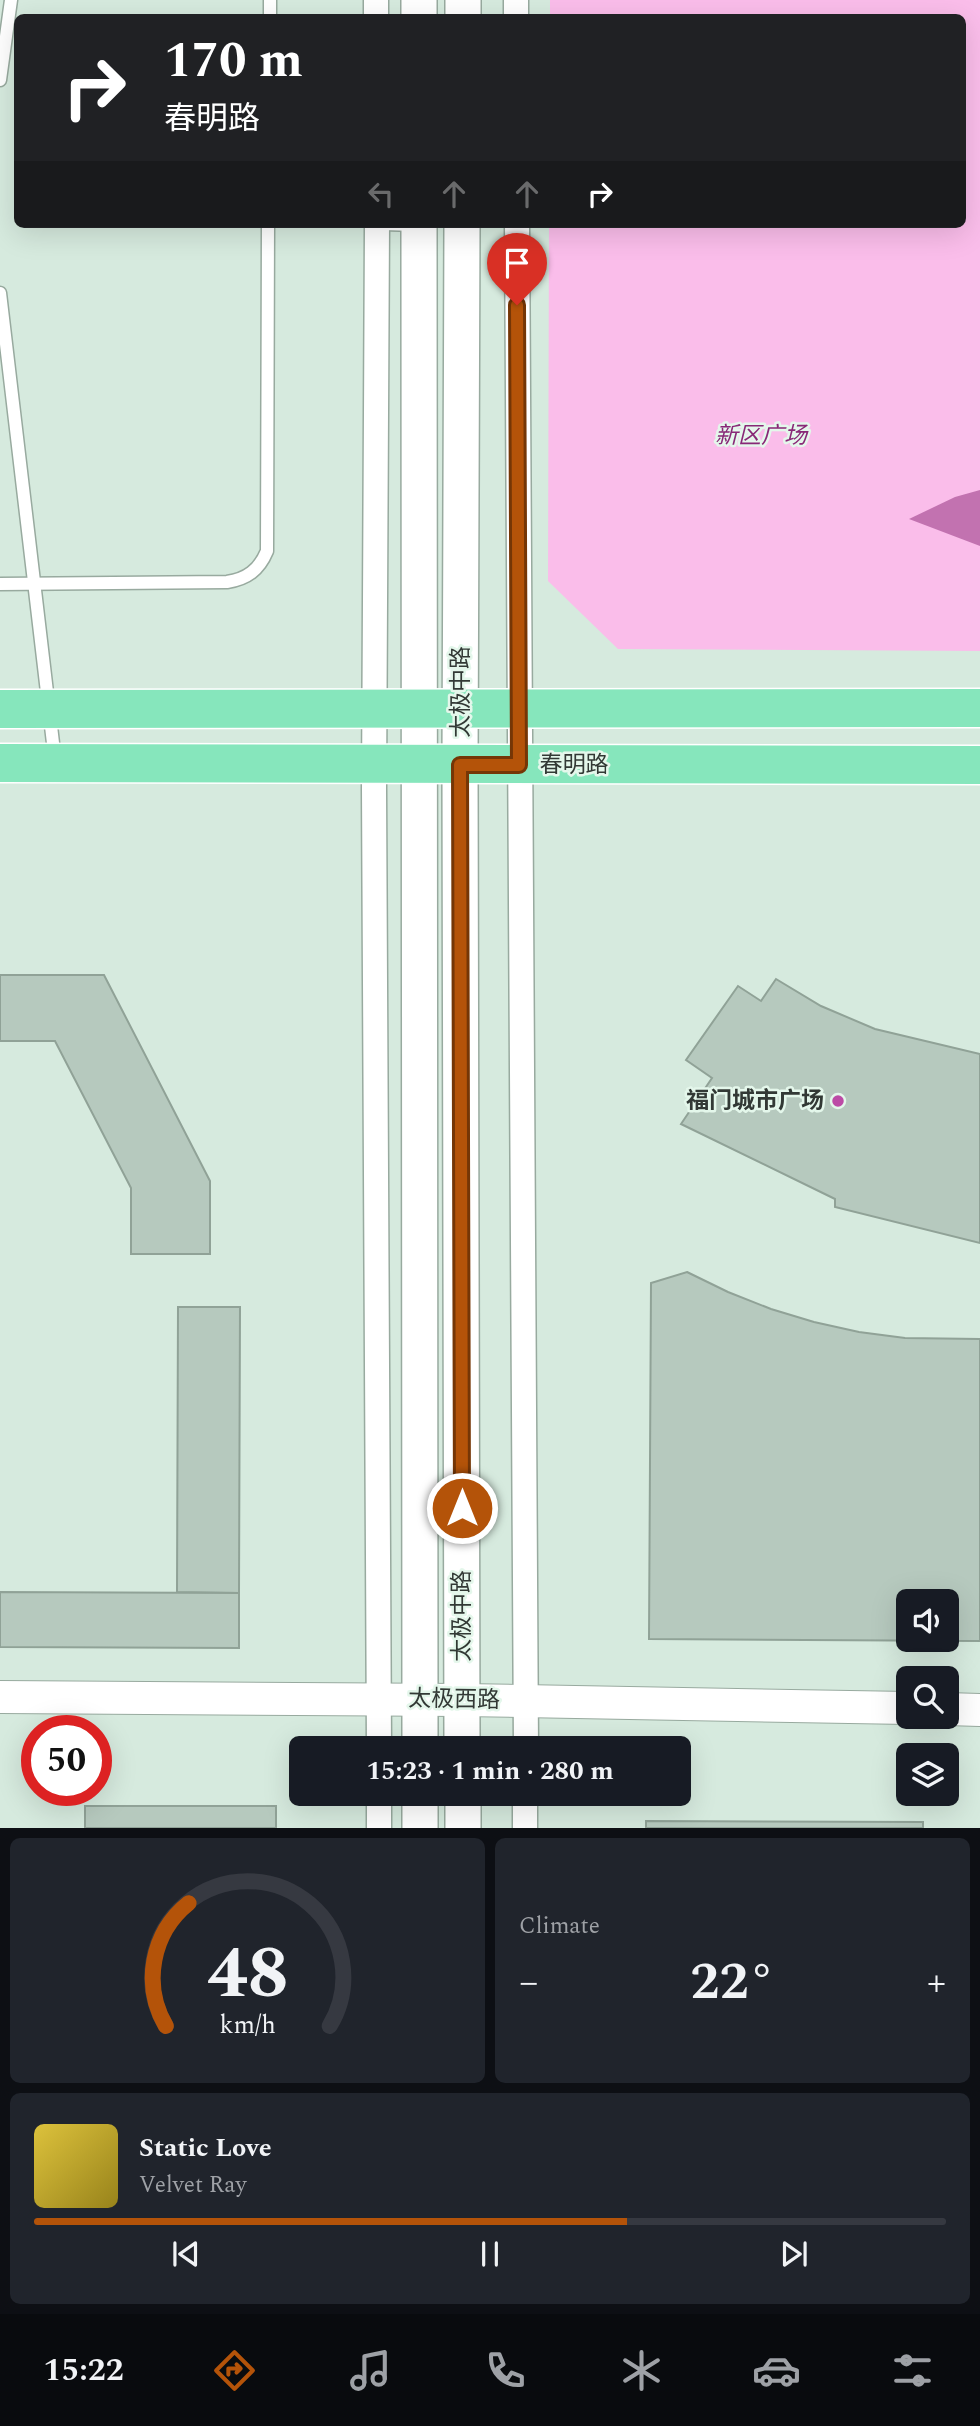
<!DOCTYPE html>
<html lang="en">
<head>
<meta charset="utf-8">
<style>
	body { margin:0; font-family:Spectral,"Noto Sans SC",serif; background:#20242c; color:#f1f3f6; height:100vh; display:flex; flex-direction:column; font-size:26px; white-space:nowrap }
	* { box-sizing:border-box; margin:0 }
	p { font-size:23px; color:#9ea1a6 }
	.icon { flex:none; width:38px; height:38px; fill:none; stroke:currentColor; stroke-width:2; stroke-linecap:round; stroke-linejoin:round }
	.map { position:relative; height:1828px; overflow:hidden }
	.sheet { display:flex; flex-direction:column; gap:10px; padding:10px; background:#0d0f14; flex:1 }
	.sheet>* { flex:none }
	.top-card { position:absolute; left:14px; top:14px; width:952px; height:214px; border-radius:10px; box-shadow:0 7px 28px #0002; background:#202124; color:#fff; overflow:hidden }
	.controls { position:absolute; left:896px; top:1589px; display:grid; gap:14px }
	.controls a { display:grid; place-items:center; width:63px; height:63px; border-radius:10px; background:#171b24; box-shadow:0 7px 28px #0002; font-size:35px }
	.speed { position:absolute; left:21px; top:1715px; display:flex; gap:14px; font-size:35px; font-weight:700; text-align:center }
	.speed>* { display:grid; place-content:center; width:91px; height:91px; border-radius:50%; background:#171b24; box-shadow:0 7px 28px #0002; line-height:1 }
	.speed .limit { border:10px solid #d22; background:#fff; color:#111 }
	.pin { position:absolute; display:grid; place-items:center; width:60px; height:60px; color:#fff; margin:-72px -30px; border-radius:50% 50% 50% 0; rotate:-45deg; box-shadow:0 0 7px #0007 }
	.pin .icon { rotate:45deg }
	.me { position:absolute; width:77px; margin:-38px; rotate:0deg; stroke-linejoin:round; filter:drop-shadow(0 0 5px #0008) }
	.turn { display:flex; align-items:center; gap:24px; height:147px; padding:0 35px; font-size:32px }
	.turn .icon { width:91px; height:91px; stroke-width:2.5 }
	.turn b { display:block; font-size:49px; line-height:60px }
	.lanes { display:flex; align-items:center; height:66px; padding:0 35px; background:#0003; justify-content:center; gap:35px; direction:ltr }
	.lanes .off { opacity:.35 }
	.big { font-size:52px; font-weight:700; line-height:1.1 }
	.sheet .widget { flex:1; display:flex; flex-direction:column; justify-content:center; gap:10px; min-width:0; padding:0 24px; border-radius:10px; background:#20242c }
	.sheet .dial { align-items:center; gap:0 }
	.dial svg { height:182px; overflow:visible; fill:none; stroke:#363941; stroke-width:7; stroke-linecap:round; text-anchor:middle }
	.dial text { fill:#f1f3f6; stroke:none }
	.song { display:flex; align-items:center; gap:21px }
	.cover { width:84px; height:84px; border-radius:10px; background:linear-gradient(135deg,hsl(50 70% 55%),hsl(50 70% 35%)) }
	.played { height:7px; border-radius:4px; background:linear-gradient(90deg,#b45309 65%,#363941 65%) }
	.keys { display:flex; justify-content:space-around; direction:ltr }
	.heat { display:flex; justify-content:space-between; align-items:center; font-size:38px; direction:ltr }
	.sheet .tiles { flex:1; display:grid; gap:10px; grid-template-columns:1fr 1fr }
	.widget:last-child { grid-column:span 2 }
	.trip { position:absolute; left:289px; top:1736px; width:402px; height:70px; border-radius:10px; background:#171b24; box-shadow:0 7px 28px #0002; font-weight:700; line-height:70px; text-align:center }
	.menu { display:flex; height:112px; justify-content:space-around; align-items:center; background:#090b0e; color:#9ea1a6 }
	.menu .icon { width:49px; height:49px }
	.menu .on { color:#b45309 }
	.menu b { font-size:32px; color:#f1f3f6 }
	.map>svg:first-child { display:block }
</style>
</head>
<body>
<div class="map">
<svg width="980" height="1828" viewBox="0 0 980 1828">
	<rect width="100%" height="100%" fill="#d6eade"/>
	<path fill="#fabdea" d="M 550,0 L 980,0 L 980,651 L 618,649 L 548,581 L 549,224 L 962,224 L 962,18 L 550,18 Z"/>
	<path fill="#c272b0" d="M 980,490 L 980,546 L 909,519 L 955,497 Z"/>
	<g fill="#b6c9be" stroke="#90a297" stroke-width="2" fill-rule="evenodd">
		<path d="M 0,975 L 104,975 L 210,1181 L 210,1254 L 131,1254 L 131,1188 L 55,1041 L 0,1041 Z"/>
		<path d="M 776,979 L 821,1006 L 875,1029 L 980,1054 L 980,1243 L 835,1207 L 835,1199 L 681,1124 L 712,1078 L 686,1060 L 738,986 L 761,1001 Z"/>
		<path d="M 687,1272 L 728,1292 L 771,1309 L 814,1322 L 859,1332 L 905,1338 L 980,1339 L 980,1641 L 649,1639 L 651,1283 ZM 908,1601 L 947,1601 L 947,1640 L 908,1640 Z"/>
		<path d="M 178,1307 L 240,1307 L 239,1593 L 177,1592 Z"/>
		<path d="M 0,1592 L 239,1593 L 239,1648 L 0,1647 Z"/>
		<rect x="85" y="1806" width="191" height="22"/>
		<path d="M 646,1821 L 923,1822 L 923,1828 L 646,1828 Z"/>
	</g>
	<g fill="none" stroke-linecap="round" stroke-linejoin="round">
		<defs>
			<g id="service">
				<path d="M 270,18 L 270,0"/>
				<path d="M 0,80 L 11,0"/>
				<path d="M 384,224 L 415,225"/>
				<path d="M 0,293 L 55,760"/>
				<path d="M 0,584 L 227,582 C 247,579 259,570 267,551 L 268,224"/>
			</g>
			<g id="minor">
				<path d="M 376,0 L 376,18"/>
				<path d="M 516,0 L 516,18"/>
				<path d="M 377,224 L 374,789 L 379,1748"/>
				<path d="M 517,224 L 526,1748"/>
				<path d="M 379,1794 L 379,1828"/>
				<path d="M 525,1828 L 525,1794"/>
			</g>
			<g id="tertiary">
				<path d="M 0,1697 L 462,1700 L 908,1708"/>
				<path d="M 947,1709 L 980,1710"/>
			</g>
			<g id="secondary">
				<path d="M 419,18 L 419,0"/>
				<path d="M 463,18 L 463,0"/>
				<path d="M 419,224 L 420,1748"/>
				<path d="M 462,224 L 460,765 L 462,1748"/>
				<path d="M 420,1794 L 420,1828"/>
				<path d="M 463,1794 L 463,1828"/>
			</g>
			<g id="primary">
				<path d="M 0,709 L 980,708"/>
				<path d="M 0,763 L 980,765"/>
			</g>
		</defs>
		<use href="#service" stroke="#98aa9f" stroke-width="15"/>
		<use href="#minor" stroke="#98aa9f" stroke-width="27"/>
		<use href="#tertiary" stroke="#98aa9f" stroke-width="34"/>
		<use href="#secondary" stroke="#98aa9f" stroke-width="38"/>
		<use href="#primary" stroke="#fff" stroke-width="41"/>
		<use href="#service" stroke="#fff" stroke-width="12"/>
		<use href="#minor" stroke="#fff" stroke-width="24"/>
		<use href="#tertiary" stroke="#fff" stroke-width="32"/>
		<use href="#secondary" stroke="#fff" stroke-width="35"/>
		<use href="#primary" stroke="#86e6bc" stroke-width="38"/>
	</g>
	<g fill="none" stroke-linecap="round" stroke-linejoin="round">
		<defs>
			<path id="route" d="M 462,1508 L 460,765 L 519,765 L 517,305"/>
		</defs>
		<use href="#route" stroke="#753606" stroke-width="18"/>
		<use href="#route" stroke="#b45309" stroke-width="12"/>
	</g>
	<circle fill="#bc4ba6" stroke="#e4f7eb" stroke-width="2.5" cx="838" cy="1101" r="7"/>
	<g text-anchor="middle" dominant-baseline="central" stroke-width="5" stroke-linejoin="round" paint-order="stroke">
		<g font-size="23" font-style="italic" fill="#882877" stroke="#e4f7eb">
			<text x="761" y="436">新区广场</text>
		</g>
		<g font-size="23" fill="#323935" stroke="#e4f7eb">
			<text transform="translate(461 692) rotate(-90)">太极中路</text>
			<text x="574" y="765">春明路</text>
			<text transform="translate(462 1616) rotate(-90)">太极中路</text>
			<text transform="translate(454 1700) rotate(1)">太极西路</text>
		</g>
		<g font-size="23" font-weight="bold" fill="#323935" stroke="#e4f7eb" text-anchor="end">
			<text x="824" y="1101">福门城市广场</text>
		</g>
	</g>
</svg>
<div class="controls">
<a><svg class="icon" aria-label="sound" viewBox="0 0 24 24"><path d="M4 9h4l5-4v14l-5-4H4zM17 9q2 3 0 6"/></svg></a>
<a><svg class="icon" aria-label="search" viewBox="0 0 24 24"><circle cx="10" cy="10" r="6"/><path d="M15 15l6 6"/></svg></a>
<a><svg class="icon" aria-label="layers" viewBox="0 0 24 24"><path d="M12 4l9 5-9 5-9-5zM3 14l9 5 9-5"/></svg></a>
</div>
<div class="speed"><div class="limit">50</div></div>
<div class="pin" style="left:517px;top:305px;background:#d93025"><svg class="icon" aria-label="arrive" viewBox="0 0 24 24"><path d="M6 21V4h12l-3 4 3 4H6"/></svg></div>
<svg class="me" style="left:462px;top:1508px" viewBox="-20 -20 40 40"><circle r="17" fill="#b45309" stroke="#fff" stroke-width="3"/><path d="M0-11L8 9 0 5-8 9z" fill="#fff"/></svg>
<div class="trip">15:23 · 1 min · 280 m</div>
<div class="top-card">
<div class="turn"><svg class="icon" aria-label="right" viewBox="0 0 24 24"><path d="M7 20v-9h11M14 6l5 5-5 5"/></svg><div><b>170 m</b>春明路</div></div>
<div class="lanes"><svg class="icon off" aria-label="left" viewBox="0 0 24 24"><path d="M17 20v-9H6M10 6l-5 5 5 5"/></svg><svg class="icon off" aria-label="ahead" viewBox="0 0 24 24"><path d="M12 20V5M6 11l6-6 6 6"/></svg><svg class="icon off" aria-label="ahead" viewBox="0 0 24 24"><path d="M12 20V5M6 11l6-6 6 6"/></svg><svg class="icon" aria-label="right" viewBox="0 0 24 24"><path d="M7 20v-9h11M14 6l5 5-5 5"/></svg></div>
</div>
</div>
<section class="sheet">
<div class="tiles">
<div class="widget dial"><svg viewBox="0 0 100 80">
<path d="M14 69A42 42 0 1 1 86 69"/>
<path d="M14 69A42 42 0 0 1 24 15" stroke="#b45309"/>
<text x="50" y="56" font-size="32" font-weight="700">48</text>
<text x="50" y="72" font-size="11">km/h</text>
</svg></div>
<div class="widget"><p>Climate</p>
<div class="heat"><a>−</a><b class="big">22°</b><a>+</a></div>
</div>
<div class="widget">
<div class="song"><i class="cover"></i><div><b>Static Love</b><p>Velvet Ray</p></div></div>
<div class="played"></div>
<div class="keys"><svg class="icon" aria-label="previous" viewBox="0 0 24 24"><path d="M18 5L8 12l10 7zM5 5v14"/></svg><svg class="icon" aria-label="pause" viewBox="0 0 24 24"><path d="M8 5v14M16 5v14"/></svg><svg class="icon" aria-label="next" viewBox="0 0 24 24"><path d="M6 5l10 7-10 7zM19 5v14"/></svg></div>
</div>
</div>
</section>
<nav class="menu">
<b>15:22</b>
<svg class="icon on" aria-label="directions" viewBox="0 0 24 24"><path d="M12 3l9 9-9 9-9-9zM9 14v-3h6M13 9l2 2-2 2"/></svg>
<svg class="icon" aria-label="music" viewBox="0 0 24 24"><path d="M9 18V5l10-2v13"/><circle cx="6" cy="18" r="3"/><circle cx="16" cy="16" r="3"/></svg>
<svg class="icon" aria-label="phone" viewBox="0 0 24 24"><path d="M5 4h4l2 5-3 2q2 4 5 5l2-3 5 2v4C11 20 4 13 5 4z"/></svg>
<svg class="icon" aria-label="climate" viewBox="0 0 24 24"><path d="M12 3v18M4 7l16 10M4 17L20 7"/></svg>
<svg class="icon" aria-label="car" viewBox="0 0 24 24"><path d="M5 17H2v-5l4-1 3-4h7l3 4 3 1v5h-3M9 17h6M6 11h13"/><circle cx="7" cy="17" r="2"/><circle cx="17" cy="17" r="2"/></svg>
<svg class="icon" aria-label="filters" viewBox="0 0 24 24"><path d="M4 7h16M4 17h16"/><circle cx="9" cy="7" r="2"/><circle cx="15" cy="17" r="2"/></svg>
</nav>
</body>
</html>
